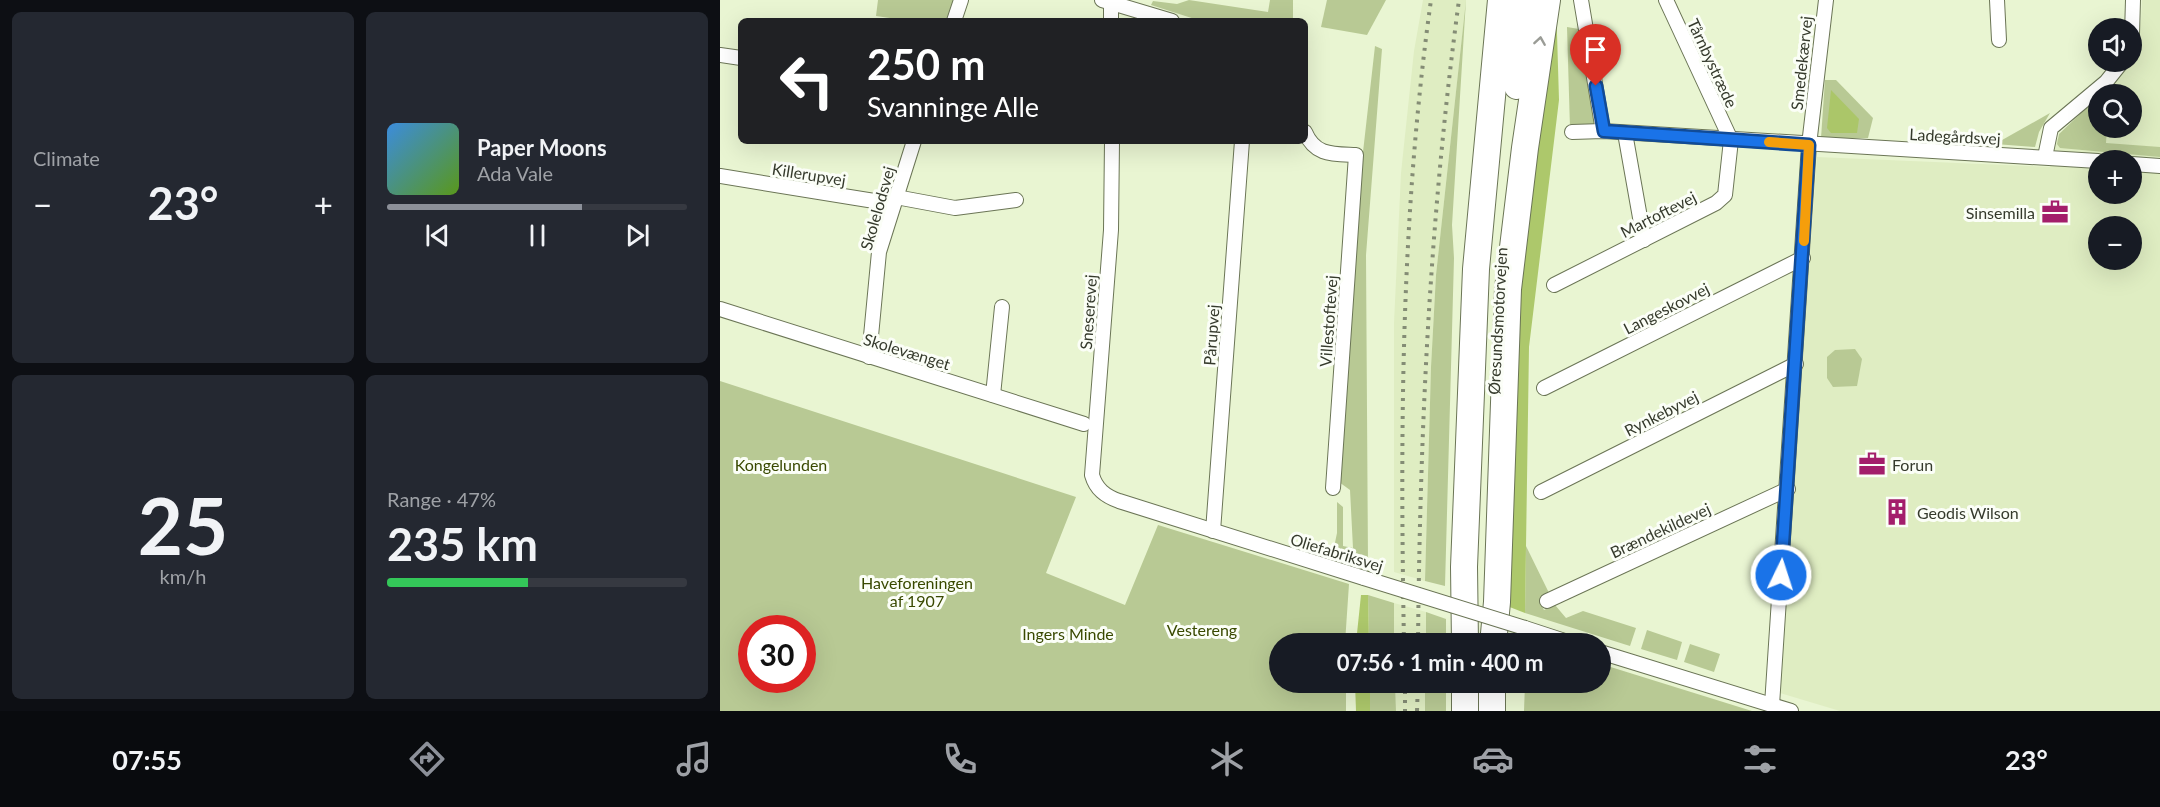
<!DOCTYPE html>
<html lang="en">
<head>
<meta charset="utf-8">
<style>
	body { margin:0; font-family:Lato,sans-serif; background:#242831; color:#f1f3f6; height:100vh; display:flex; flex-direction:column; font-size:22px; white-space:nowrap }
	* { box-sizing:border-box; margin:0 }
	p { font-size:20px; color:#9ea1a6 }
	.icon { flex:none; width:33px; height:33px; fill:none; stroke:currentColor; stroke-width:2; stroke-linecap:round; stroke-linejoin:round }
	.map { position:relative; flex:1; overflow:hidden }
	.side { display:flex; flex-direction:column; gap:12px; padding:12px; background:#0d0f14; width:720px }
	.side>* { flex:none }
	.hud { position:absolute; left:18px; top:18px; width:570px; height:126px; border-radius:9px; box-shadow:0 6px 24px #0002; background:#202124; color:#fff; overflow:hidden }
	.controls { position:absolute; left:1368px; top:18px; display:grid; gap:12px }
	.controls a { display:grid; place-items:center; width:54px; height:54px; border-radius:50%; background:#171b24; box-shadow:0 6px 24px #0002; font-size:30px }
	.speed { position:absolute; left:18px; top:615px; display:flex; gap:12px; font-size:30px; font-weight:700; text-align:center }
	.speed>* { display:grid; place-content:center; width:78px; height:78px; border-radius:50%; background:#171b24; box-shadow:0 6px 24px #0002; line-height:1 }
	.speed .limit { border:9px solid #d22; background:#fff; color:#111 }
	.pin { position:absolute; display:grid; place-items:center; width:51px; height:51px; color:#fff; margin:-62px -26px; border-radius:50% 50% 50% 0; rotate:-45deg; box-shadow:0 0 6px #0007 }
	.pin .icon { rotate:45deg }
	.me { position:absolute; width:66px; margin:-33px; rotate:4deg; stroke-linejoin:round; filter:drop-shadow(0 0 4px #0008) }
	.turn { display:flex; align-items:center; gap:21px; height:126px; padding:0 30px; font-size:27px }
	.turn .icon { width:78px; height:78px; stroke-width:2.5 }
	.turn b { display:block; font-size:42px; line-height:51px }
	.big { font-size:45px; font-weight:700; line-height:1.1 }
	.side .tile { flex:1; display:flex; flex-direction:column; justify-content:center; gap:9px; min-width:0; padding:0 21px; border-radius:9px; background:#242831 }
	.side .dial { align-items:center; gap:0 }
	.dial b { font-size:78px; line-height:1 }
	.song { display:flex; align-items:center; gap:18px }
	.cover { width:72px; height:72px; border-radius:9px; background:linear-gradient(135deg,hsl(210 70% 55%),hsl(90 70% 35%)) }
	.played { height:6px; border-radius:3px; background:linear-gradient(90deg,#8c9099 65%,#363941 65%) }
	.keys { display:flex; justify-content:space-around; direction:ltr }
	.heat { display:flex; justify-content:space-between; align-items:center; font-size:33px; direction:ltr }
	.charge { height:9px; border-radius:4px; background:linear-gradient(90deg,#34c759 47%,#363941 0) }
	.side .tiles { flex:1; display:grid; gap:12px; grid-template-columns:repeat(2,1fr) }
	.trip { position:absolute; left:549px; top:633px; width:342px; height:60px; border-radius:30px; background:#171b24; box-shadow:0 6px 24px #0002; font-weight:700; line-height:60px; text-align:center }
	.tabs { display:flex; height:96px; justify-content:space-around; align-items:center; background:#090b0e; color:#9ea1a6 }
	.tabs .icon { width:42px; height:42px }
	.tabs .on { color:#8c9099 }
	.tabs b { font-size:27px; color:#f1f3f6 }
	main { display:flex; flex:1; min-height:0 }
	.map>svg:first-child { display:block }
</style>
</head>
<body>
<main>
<section class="side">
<div class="tiles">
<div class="tile"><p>Climate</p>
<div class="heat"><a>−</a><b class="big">23°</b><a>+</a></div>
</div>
<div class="tile">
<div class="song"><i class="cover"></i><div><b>Paper Moons</b><p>Ada Vale</p></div></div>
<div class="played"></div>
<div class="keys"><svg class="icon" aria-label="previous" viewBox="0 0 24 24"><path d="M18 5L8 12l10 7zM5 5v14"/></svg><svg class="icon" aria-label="pause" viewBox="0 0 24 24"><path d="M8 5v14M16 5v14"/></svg><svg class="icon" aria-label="next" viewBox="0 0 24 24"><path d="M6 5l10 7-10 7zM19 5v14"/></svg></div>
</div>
<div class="tile dial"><b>25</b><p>km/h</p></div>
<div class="tile"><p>Range · 47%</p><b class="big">235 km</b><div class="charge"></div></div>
</div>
</section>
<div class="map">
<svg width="1440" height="711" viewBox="0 0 1440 711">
	<rect width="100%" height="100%" fill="#e9f5d2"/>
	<g fill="#dfedc2" fill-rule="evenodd">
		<path d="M 703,0 L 746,0 L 716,275 L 711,367 L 705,581 L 674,572 L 674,323 L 681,173 L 694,51 Z"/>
		<path d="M 1422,0 L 1440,0 L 1440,711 L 1120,711 L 1060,693 L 1097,157 L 1330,167 L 1336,140 L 1378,100 L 1378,128 L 1412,128 L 1412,94 L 1385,94 L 1414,56 L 1421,21 ZM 1378,160 L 1412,160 L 1412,194 L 1378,194 ZM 1378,226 L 1412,226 L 1412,260 L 1378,260 Z"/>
		<path d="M 674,603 L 706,612 L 706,643 L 674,643 Z"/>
		<path d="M 675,683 L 705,683 L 705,711 L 676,711 Z"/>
	</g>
	<g fill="#b8c994" fill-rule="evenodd">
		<path d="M 158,0 L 233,0 L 226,21 L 190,21 L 156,16 Z"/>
		<path d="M 469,0 L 548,12 L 550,0 L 573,0 L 573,21 L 481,21 L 431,5 L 433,1 L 457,4 Z"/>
		<path d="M 607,0 L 666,0 L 647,35 L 601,27 Z"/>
		<path d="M 746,0 L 732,225 L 734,258 L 725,586 L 705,581 L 711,367 L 716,275 Z"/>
		<path d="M 847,27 L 859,29 L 875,115 L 874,124 L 850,128 Z"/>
		<path d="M 655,46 L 662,49 L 646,255 L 648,563 L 613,552 L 617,533 L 617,502 L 623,507 L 623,546 L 633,548 L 630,490 L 619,482 L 643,152 Z"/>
		<path d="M 1105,80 L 1116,80 L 1153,118 L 1148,138 L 1101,138 Z"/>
		<path d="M 1378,97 L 1378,128 L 1387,128 L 1386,143 L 1440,147 L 1440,157 L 1340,148 L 1337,144 L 1339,134 Z"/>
		<path d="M 1330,113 L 1319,132 L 1315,147 L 1275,144 Z"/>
		<path d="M 1135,349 L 1142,359 L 1137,386 L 1113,387 L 1107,378 L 1107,357 L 1115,350 Z"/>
		<path d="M 0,381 L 356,497 L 326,573 L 405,605 L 438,525 L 629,584 L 625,643 L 560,644 L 560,682 L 626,683 L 626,711 L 0,711 ZM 32,628 L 82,628 L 82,680 L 32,680 Z"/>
		<path d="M 806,546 L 830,595 L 819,601 L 824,610 L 835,605 L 846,618 L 863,611 L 916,628 L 910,646 L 805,613 Z"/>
		<path d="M 648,595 L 674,603 L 674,643 L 649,643 Z"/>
		<path d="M 706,612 L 726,619 L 726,643 L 706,643 Z"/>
		<path d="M 927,630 L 962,642 L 957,660 L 921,649 Z"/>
		<path d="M 970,644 L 1000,654 L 994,672 L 964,662 Z"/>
		<path d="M 881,664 L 1032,711 L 804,711 L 805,683 L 880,682 Z"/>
		<path d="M 650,683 L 675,683 L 676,711 L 650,711 Z"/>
		<rect x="705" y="683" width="21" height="28"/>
	</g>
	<g fill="#adc86b">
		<path d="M 836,0 L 839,100 L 809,347 L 805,613 L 787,606 L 800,256 Z"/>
		<path d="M 641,595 L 648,595 L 649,643 L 636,643 Z"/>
		<path d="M 635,683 L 650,683 L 650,711 L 636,711 Z"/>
	</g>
	<path fill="#abc669" d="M 1111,90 L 1139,119 L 1137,133 L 1111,133 L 1107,128 Z"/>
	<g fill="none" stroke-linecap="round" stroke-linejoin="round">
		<defs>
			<g id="minor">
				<path d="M 382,0 L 452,21"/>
				<path d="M 391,0 L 391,21"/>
				<path d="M 861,0 L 883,131"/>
				<path d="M 1277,0 L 1279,40"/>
				<path d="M 234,21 L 241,0"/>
				<path d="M 1412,34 L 1413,0"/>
				<path d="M 0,55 L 21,58"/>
				<path d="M 585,132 C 595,156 613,154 636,155 L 613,488"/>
				<path d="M 852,132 L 883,131 L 1378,161"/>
				<path d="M 905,133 L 924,240"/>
				<path d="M 392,141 L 391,230 L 372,475 C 376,489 385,496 399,501 L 644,578"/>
				<path d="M 1325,157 L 1331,128 L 1386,82 L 1402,62"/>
				<path d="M 1412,164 L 1440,166"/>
				<path d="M 0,176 L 173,204"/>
				<path d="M 176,197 L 235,208 L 296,200"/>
				<path d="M 834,285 L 996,203 L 1005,195 L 1011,140 L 946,0"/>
				<path d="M 0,309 L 364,424"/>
				<path d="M 149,357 L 159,252 L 194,141"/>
				<path d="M 824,388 L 1083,258"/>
				<path d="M 273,395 L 282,307"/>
				<path d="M 821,492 L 1076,364"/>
				<path d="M 493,531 L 522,141"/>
				<path d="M 827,601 L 1068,489"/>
				<path d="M 805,628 L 854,644"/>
				<path d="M 880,652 L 1071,711"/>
				<path d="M 1052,705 L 1089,145 L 1106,0"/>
			</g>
			<g id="motorway">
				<path d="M 797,86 L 806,0"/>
				<path d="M 745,644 L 744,567 L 756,269 L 781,0"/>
				<path d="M 773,644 L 777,602 L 788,289 L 805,148 L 827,0"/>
				<path d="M 745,682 L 745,711"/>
				<path d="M 772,711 L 772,682"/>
			</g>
		</defs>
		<use href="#minor" stroke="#6b7556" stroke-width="16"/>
		<use href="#motorway" stroke="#6b7556" stroke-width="28"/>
		<use href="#minor" stroke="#fff" stroke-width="14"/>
		<use href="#motorway" stroke="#fff" stroke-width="26"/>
		<g stroke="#848c75" stroke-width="4" stroke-dasharray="3 6" stroke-linecap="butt">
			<path d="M 684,644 C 680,428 681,214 711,0"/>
			<path d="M 698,644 C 700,428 710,214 739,0"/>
			<path d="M 685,682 L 685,711"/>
			<path d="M 697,711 L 698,682"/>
		</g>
		<defs>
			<path id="minor-bridge" d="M 644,578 L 805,628"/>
		</defs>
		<use href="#minor-bridge" stroke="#6b7556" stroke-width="16" stroke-linecap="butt"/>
		<use href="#minor-bridge" stroke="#fff" stroke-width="14"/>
	</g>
	<defs><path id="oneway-chevron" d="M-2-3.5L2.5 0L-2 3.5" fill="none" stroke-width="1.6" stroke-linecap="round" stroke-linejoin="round" transform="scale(1.5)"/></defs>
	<use stroke="#9a9c96" href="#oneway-chevron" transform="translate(820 41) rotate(-81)"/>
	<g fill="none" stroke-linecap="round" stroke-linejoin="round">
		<defs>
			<path id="route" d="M 876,86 L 884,131 L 1089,145 L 1061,575"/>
		</defs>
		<use href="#route" stroke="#114b97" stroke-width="15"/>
		<use href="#route" stroke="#1a73e8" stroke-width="10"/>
		<path stroke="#f59e0b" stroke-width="10" d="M 1049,142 L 1089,145 L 1084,241"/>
	</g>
	<defs>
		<symbol id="office-bare" viewBox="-9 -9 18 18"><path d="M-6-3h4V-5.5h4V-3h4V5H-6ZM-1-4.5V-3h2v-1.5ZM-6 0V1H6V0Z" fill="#a31e6b" stroke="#fbfef7" stroke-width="2.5" paint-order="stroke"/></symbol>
		<symbol id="building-bare" viewBox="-9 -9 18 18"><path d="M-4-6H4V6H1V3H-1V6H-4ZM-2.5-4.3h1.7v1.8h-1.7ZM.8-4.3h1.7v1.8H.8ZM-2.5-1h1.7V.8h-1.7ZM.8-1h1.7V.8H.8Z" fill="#a31e6b" stroke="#fbfef7" stroke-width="2.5" paint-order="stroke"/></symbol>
	</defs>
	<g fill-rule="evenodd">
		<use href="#office-bare" x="1316" y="193" width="38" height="38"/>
		<use href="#office-bare" x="1133" y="445" width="38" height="38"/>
		<use href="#building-bare" x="1158" y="493" width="38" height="38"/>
	</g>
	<g text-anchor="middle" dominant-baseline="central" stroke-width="6" stroke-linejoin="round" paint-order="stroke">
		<g font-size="16" fill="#353a2c" stroke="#fbfef7">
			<text transform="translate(993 63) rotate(65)">Tårnbystræde</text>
			<text transform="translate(1081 63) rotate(-84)">Smedekærvej</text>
			<text transform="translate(1235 136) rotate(3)">Ladegårdsvej</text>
			<text transform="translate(89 174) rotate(9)">Killerupvej</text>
			<text transform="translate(157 208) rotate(-74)">Skolelodsvej</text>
			<text transform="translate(938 214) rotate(-27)">Martoftevej</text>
			<text transform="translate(946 308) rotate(-27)">Langeskovvej</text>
			<text transform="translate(368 312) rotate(-86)">Sneserevej</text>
			<text transform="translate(608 321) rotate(-86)">Villestoftevej</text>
			<text transform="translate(777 321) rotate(-87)">Øresundsmotorvejen</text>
			<text transform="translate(491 335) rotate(-86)">Pårupvej</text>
			<text transform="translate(187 351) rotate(17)">Skolevænget</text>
			<text transform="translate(941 413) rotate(-27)">Rynkebyvej</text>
			<text transform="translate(940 530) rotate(-25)">Brændekildevej</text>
			<text transform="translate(617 552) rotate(17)">Oliefabriksvej</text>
		</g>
		<g font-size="16" fill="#353a2c" stroke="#fbfef7" text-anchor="start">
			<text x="1315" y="212" text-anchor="end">Sinsemilla</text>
			<text x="1172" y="464">Forun</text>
			<text x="1197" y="512">Geodis Wilson</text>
		</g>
		<g font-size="16" fill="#394900" stroke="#fbfef7">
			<text x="61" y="464">Kongelunden</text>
			<text x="197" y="582">Haveforeningen<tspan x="197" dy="18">af 1907</tspan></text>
			<text x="482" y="629">Vestereng</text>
			<text x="348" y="633">Ingers Minde</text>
		</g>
	</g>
</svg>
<div class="controls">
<a><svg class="icon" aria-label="sound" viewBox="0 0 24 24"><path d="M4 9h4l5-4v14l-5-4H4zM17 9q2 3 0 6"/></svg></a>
<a><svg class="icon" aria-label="search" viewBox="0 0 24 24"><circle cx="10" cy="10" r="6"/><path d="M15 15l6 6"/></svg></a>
<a>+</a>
<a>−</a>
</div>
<div class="speed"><div class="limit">30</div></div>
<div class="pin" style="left:876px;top:86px;background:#d93025"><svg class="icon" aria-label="arrive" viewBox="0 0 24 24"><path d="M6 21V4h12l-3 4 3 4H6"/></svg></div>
<svg class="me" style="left:1061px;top:575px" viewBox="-20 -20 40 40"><circle r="17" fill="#1a73e8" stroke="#fff" stroke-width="3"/><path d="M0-11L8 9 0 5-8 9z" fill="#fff"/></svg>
<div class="trip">07:56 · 1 min · 400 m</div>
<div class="hud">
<div class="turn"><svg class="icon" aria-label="left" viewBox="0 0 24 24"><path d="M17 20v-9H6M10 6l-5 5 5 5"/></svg><div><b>250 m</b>Svanninge Alle</div></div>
</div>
</div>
</main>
<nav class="tabs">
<b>07:55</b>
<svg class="icon on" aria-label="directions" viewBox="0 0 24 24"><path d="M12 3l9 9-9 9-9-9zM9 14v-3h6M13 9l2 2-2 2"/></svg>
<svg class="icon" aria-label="music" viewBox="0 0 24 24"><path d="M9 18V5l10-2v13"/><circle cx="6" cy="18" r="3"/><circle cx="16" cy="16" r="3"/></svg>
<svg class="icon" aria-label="phone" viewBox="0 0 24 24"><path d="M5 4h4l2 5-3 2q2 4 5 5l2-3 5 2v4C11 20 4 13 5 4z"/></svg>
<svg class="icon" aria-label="climate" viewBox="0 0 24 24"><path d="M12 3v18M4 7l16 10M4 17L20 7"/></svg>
<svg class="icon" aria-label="car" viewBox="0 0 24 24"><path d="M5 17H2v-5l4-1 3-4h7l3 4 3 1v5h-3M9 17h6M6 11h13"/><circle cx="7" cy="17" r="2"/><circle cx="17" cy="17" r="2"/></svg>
<svg class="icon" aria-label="filters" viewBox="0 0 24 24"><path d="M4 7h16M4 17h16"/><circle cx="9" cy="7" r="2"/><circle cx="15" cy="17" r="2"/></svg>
<b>23°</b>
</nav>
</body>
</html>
